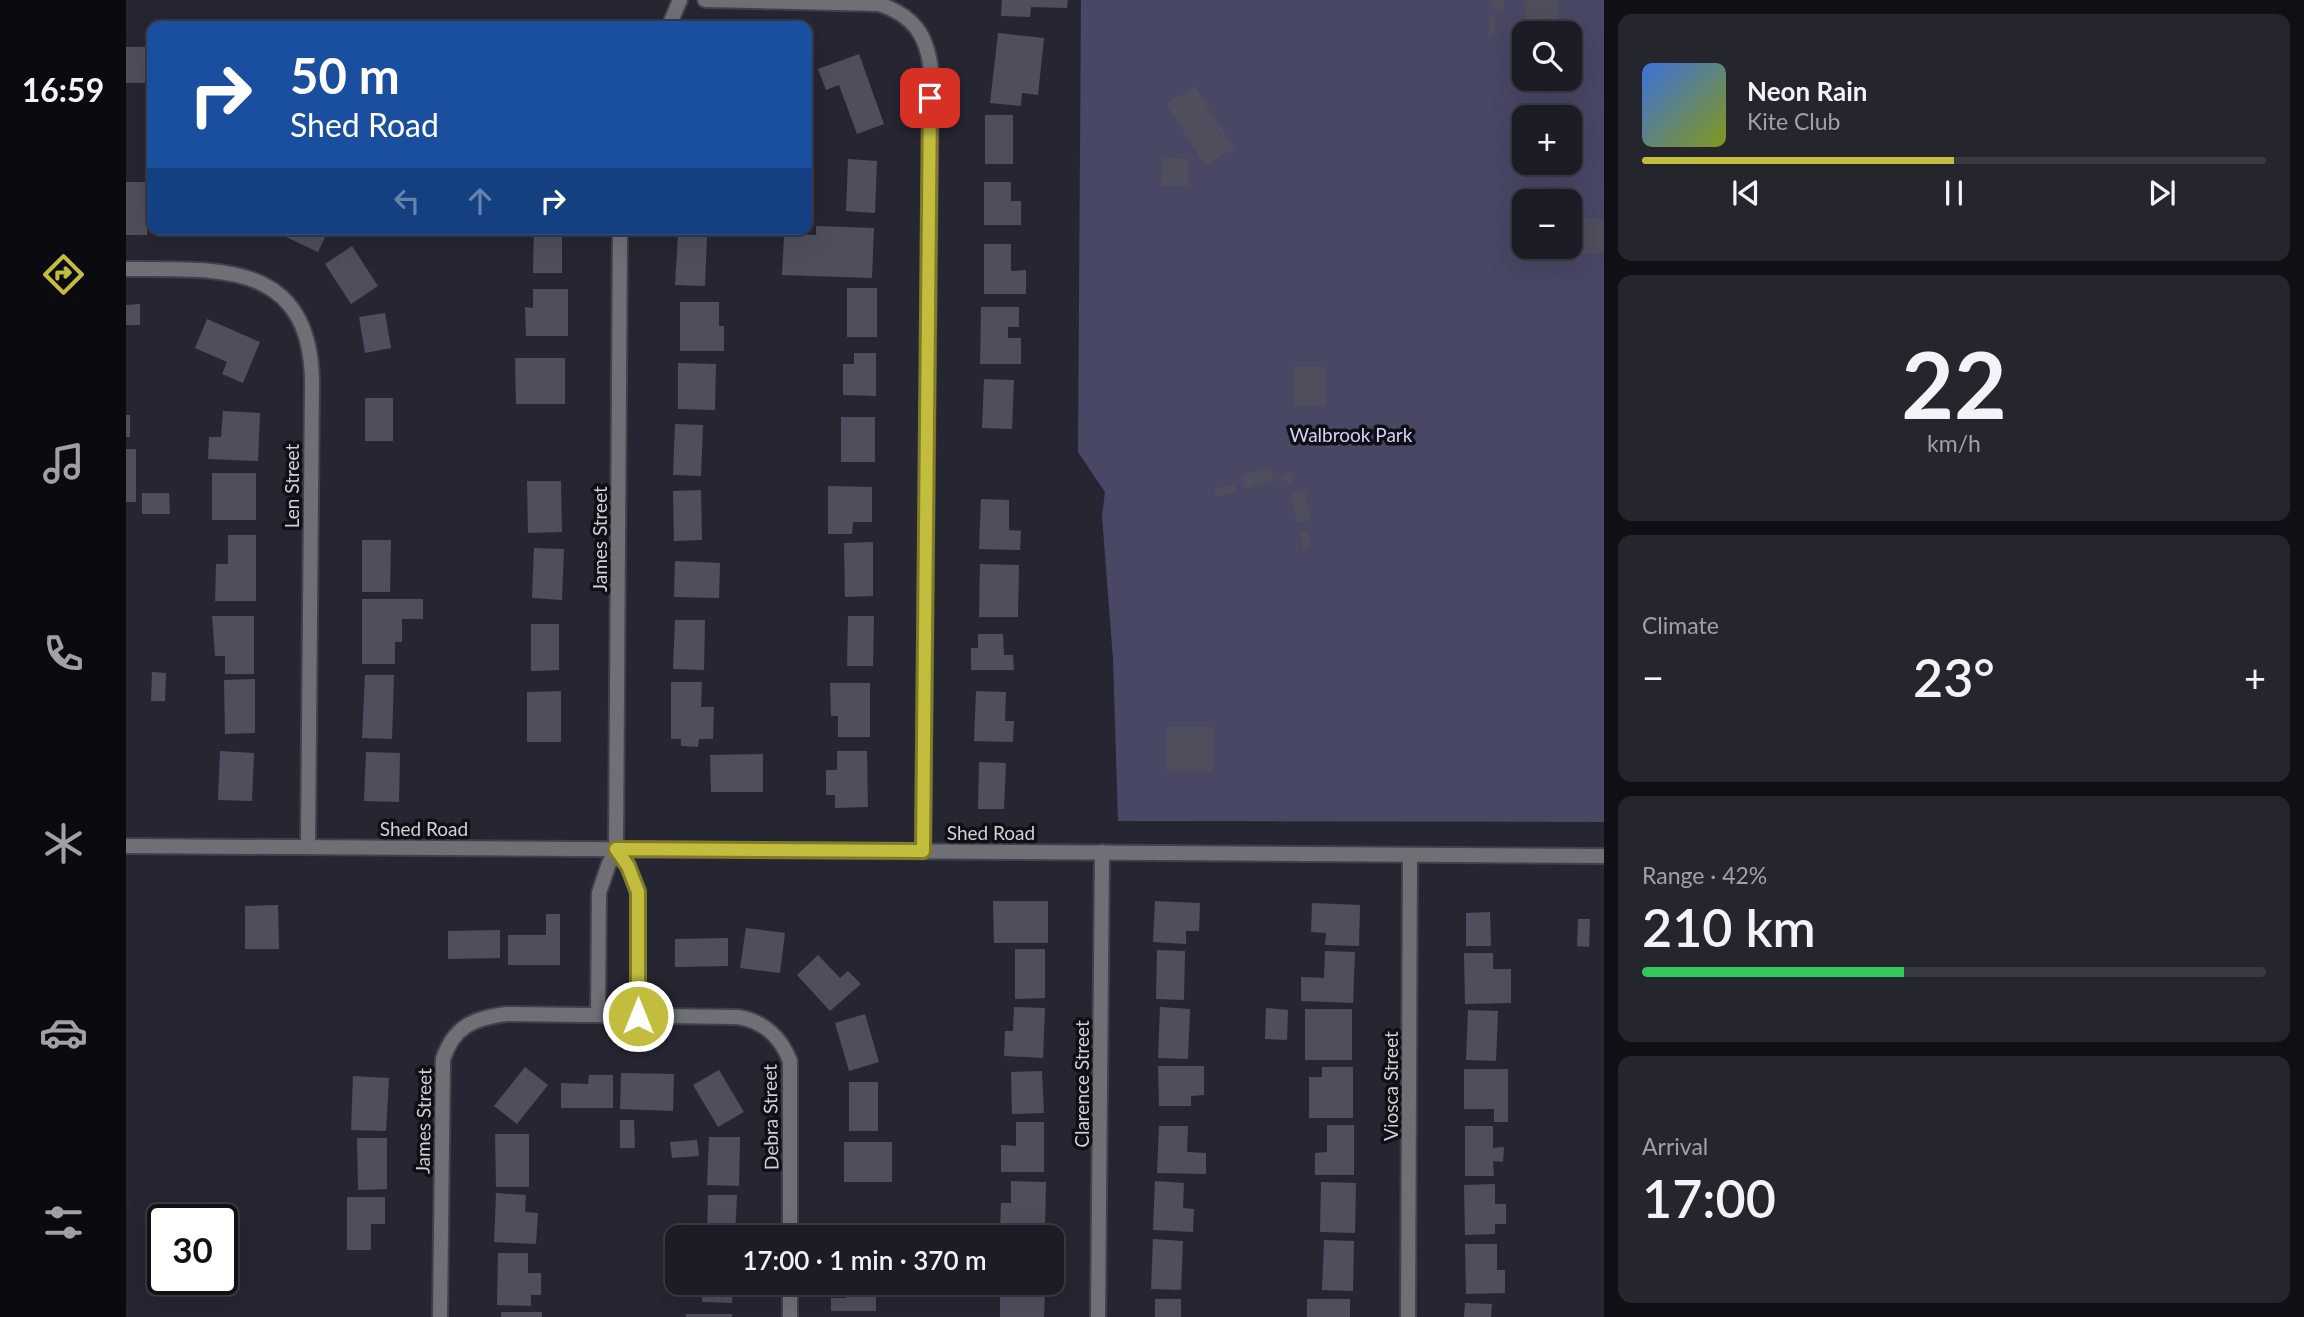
<!DOCTYPE html>
<html lang="en">
<head>
<meta charset="utf-8">
<style>
	body { margin:0; font-family:Lato,sans-serif; background:#25252e; color:#f1f3f6; height:100vh; display:flex; flex-direction:column; font-size:26px; white-space:nowrap }
	* { box-sizing:border-box; margin:0 }
	p { font-size:23px; color:#a0a1a7 }
	.icon { flex:none; width:38px; height:38px; fill:none; stroke:currentColor; stroke-width:2; stroke-linecap:round; stroke-linejoin:round }
	.map { position:relative; flex:1; overflow:hidden }
	.drawer { display:flex; flex-direction:column; gap:14px; padding:14px; background:#0f0f15; width:700px }
	.drawer>* { flex:none }
	.banner { position:absolute; left:21px; top:21px; width:665px; height:214px; border-radius:14px; box-shadow:0 7px 28px #0002,0 0 0 2px #3a3a43; background:#1a4fa0; color:#fff; overflow:hidden }
	.buttons { position:absolute; left:1386px; top:21px; display:grid; gap:14px }
	.buttons a { display:grid; place-items:center; width:70px; height:70px; border-radius:14px; background:#1c1c26; box-shadow:0 7px 28px #0002,0 0 0 2px #3a3a43; font-size:35px }
	.speed { position:absolute; left:21px; top:1204px; display:flex; gap:14px; font-size:35px; font-weight:700; text-align:center }
	.speed>* { display:grid; place-content:center; width:91px; height:91px; border-radius:50%; background:#1c1c26; box-shadow:0 7px 28px #0002,0 0 0 2px #3a3a43; line-height:1 }
	.speed .limit { border:4px solid #111; border-radius:10px; background:#fff; color:#111 }
	.pin { position:absolute; display:grid; place-items:center; width:60px; height:60px; color:#fff; margin:-30px; border-radius:14px; box-shadow:0 4px 10px #0006 }
	.me { position:absolute; width:77px; margin:-38px; rotate:0deg; stroke-linejoin:round; filter:drop-shadow(0 0 5px #0008) }
	.turn { display:flex; align-items:center; gap:24px; height:147px; padding:0 28px; font-size:32px }
	.turn .icon { width:91px; height:91px; stroke-width:2.5 }
	.turn b { display:block; font-size:49px; line-height:60px }
	.lanes { display:flex; align-items:center; height:66px; padding:0 28px; background:#0003; justify-content:center; gap:35px; direction:ltr }
	.lanes .off { opacity:.35 }
	.big { font-size:52px; font-weight:600; line-height:1.1 }
	.drawer .card { flex:1; display:flex; flex-direction:column; justify-content:center; gap:10px; min-width:0; padding:0 24px; border-radius:14px; background:#25252e }
	.drawer .dial { align-items:center; gap:0 }
	.dial b { font-size:91px; line-height:1 }
	.song { display:flex; align-items:center; gap:21px }
	.cover { width:84px; height:84px; border-radius:10px; background:linear-gradient(135deg,hsl(220 70% 55%),hsl(70 70% 35%)) }
	.played { height:7px; border-radius:4px; background:linear-gradient(90deg,#c3bd3e 50%,#3a3a43 50%) }
	.keys { display:flex; justify-content:space-around; direction:ltr }
	.heat { display:flex; justify-content:space-between; align-items:center; font-size:38px; direction:ltr }
	.charge { height:10px; border-radius:5px; background:linear-gradient(90deg,#34c759 42%,#3a3a43 0) }
	.trip { position:absolute; left:539px; top:1225px; width:399px; height:70px; border-radius:14px; background:#1c1c26; box-shadow:0 7px 28px #0002,0 0 0 2px #3a3a43; font-weight:600; line-height:70px; text-align:center }
	main { display:flex; flex:1; min-height:0 }
	.tab-bar { display:flex; flex-direction:column; width:126px; justify-content:space-around; align-items:center; background:#0b0b0f; color:#a0a1a7 }
	.tab-bar .icon { width:49px; height:49px }
	.tab-bar .active { color:#c3bd3e }
	.tab-bar b { font-size:32px; color:#f1f3f6 }
	.map>svg:first-child { display:block }
</style>
</head>
<body>
<main>
<nav class="tab-bar">
<b>16:59</b>
<svg class="icon active" aria-label="directions" viewBox="0 0 24 24"><path d="M12 3l9 9-9 9-9-9zM9 14v-3h6M13 9l2 2-2 2"/></svg>
<svg class="icon" aria-label="music" viewBox="0 0 24 24"><path d="M9 18V5l10-2v13"/><circle cx="6" cy="18" r="3"/><circle cx="16" cy="16" r="3"/></svg>
<svg class="icon" aria-label="phone" viewBox="0 0 24 24"><path d="M5 4h4l2 5-3 2q2 4 5 5l2-3 5 2v4C11 20 4 13 5 4z"/></svg>
<svg class="icon" aria-label="climate" viewBox="0 0 24 24"><path d="M12 3v18M4 7l16 10M4 17L20 7"/></svg>
<svg class="icon" aria-label="car" viewBox="0 0 24 24"><path d="M5 17H2v-5l4-1 3-4h7l3 4 3 1v5h-3M9 17h6M6 11h13"/><circle cx="7" cy="17" r="2"/><circle cx="17" cy="17" r="2"/></svg>
<svg class="icon" aria-label="filters" viewBox="0 0 24 24"><path d="M4 7h16M4 17h16"/><circle cx="9" cy="7" r="2"/><circle cx="15" cy="17" r="2"/></svg>
</nav>
<div class="map">
<svg width="1478" height="1317" viewBox="0 0 1478 1317">
	<rect width="100%" height="100%" fill="#262633"/>
	<path fill="#484764" fill-rule="evenodd" d="M 955,0 L 1478,0 L 1478,822 L 992,821 L 987,659 L 976,516 L 979,492 L 952,452 ZM 1398,33 L 1444,33 L 1444,79 L 1398,79 ZM 1398,117 L 1444,117 L 1444,163 L 1398,163 ZM 1398,201 L 1444,201 L 1444,247 L 1398,247 Z"/>
	<g fill="#4e4e5d">
		<path d="M 876,0 L 942,0 L 941,8 L 905,7 L 904,17 L 875,16 Z"/>
		<path d="M 1366,0 L 1378,0 L 1377,11 L 1365,9 Z"/>
		<path d="M 1398,0 L 1432,0 L 1433,19 L 1399,19 Z"/>
		<path d="M 1364,16 L 1370,17 L 1368,36 L 1362,36 Z"/>
		<path d="M 872,33 L 918,38 L 912,95 L 896,93 L 895,106 L 864,103 Z"/>
		<rect x="0" y="47" width="26" height="36"/>
		<path d="M 733,54 L 758,124 L 731,134 L 713,85 L 700,90 L 692,69 Z"/>
		<path d="M 1069,86 L 1108,148 L 1079,166 L 1040,104 Z"/>
		<rect x="859" y="115" width="28" height="49"/>
		<path d="M 1036,158 L 1062,159 L 1062,186 L 1035,186 Z"/>
		<path d="M 722,159 L 751,161 L 749,213 L 720,211 Z"/>
		<rect x="0" y="182" width="21" height="53"/>
		<path d="M 858,182 L 885,182 L 885,201 L 895,201 L 895,225 L 858,225 Z"/>
		<path d="M 1444,218 L 1478,219 L 1478,254 L 1420,252 L 1420,247 L 1444,247 Z"/>
		<path d="M 690,226 L 748,228 L 746,278 L 656,275 L 658,234 L 690,235 Z"/>
		<path d="M 148,229 L 203,229 L 192,252 L 147,231 Z"/>
		<path d="M 408,229 L 436,229 L 436,273 L 407,273 Z"/>
		<path d="M 552,235 L 581,236 L 579,286 L 549,285 Z"/>
		<path d="M 858,244 L 885,244 L 885,271 L 900,270 L 900,294 L 858,294 Z"/>
		<path d="M 226,246 L 252,286 L 225,304 L 199,264 Z"/>
		<rect x="721" y="288" width="30" height="49"/>
		<path d="M 407,289 L 442,289 L 442,336 L 400,336 L 399,307 L 407,308 Z"/>
		<path d="M 554,302 L 593,302 L 593,326 L 598,326 L 598,351 L 554,351 Z"/>
		<path d="M 14,304 L 14,325 L 0,325 L 0,305 Z"/>
		<path d="M 855,307 L 893,307 L 893,327 L 882,327 L 882,338 L 895,338 L 895,364 L 854,364 Z"/>
		<path d="M 259,313 L 265,348 L 239,353 L 233,317 Z"/>
		<path d="M 81,319 L 134,342 L 117,383 L 96,374 L 101,362 L 69,348 Z"/>
		<path d="M 728,353 L 750,353 L 750,396 L 717,395 L 717,364 L 728,364 Z"/>
		<path d="M 389,358 L 439,358 L 439,404 L 390,404 Z"/>
		<path d="M 552,363 L 590,364 L 589,410 L 552,409 Z"/>
		<rect x="1167" y="367" width="33" height="39"/>
		<path d="M 858,379 L 888,380 L 886,429 L 856,428 Z"/>
		<rect x="239" y="398" width="28" height="43"/>
		<path d="M 97,411 L 134,413 L 132,461 L 82,459 L 83,437 L 95,437 Z"/>
		<rect x="0" y="415" width="4" height="22"/>
		<rect x="715" y="417" width="34" height="45"/>
		<path d="M 549,424 L 577,425 L 575,476 L 547,475 Z"/>
		<rect x="0" y="449" width="10" height="53"/>
		<path d="M 1145,468 L 1148,482 L 1119,489 L 1116,475 Z"/>
		<path d="M 1162,471 L 1170,476 L 1164,485 L 1156,479 Z"/>
		<rect x="86" y="473" width="44" height="47"/>
		<path d="M 401,481 L 435,481 L 436,532 L 402,533 Z"/>
		<path d="M 1108,484 L 1110,492 L 1090,497 L 1088,489 Z"/>
		<path d="M 702,486 L 746,487 L 746,522 L 727,522 L 726,534 L 702,534 Z"/>
		<path d="M 575,490 L 576,540 L 548,541 L 547,491 Z"/>
		<path d="M 1178,490 L 1185,520 L 1171,523 L 1164,493 Z"/>
		<path d="M 16,493 L 43,493 L 44,514 L 16,514 Z"/>
		<path d="M 855,499 L 883,500 L 883,530 L 895,531 L 894,550 L 853,549 Z"/>
		<path d="M 1181,531 L 1185,547 L 1177,549 L 1173,532 Z"/>
		<path d="M 102,535 L 130,535 L 130,601 L 89,601 L 90,564 L 102,564 Z"/>
		<path d="M 236,540 L 265,540 L 264,592 L 236,592 Z"/>
		<path d="M 747,542 L 747,596 L 719,597 L 718,543 Z"/>
		<path d="M 408,548 L 438,549 L 436,600 L 406,598 Z"/>
		<path d="M 549,561 L 594,563 L 593,598 L 548,597 Z"/>
		<path d="M 854,564 L 893,565 L 892,617 L 853,617 Z"/>
		<path d="M 236,599 L 297,599 L 297,619 L 276,619 L 276,642 L 269,642 L 269,664 L 236,664 Z"/>
		<path d="M 86,616 L 128,616 L 128,674 L 99,674 L 99,656 L 89,656 Z"/>
		<path d="M 722,616 L 748,616 L 747,666 L 721,666 Z"/>
		<path d="M 549,620 L 579,620 L 578,670 L 547,669 Z"/>
		<path d="M 405,624 L 433,624 L 433,670 L 405,671 Z"/>
		<path d="M 852,634 L 877,634 L 878,655 L 887,655 L 888,670 L 845,670 L 845,648 L 852,648 Z"/>
		<path d="M 26,672 L 40,673 L 39,701 L 25,701 Z"/>
		<path d="M 239,675 L 268,675 L 266,739 L 236,738 Z"/>
		<path d="M 129,679 L 129,733 L 99,734 L 98,680 Z"/>
		<path d="M 545,682 L 576,682 L 575,707 L 588,707 L 587,739 L 573,739 L 572,747 L 555,746 L 555,739 L 545,739 Z"/>
		<path d="M 704,683 L 744,683 L 744,737 L 712,737 L 712,716 L 705,716 Z"/>
		<path d="M 435,691 L 435,742 L 401,742 L 401,692 Z"/>
		<path d="M 850,691 L 880,692 L 879,721 L 888,721 L 887,742 L 848,741 Z"/>
		<rect x="1041" y="727" width="46" height="44"/>
		<path d="M 94,751 L 128,753 L 126,801 L 92,800 Z"/>
		<path d="M 711,751 L 741,751 L 742,807 L 709,808 L 709,795 L 700,795 L 700,770 L 711,770 Z"/>
		<path d="M 240,752 L 274,753 L 273,802 L 238,801 Z"/>
		<path d="M 637,754 L 637,792 L 585,792 L 584,755 Z"/>
		<path d="M 853,762 L 880,763 L 878,809 L 852,809 Z"/>
		<path d="M 867,901 L 922,901 L 922,943 L 868,943 Z"/>
		<path d="M 1029,901 L 1074,903 L 1073,931 L 1060,931 L 1060,944 L 1027,942 Z"/>
		<path d="M 1186,903 L 1234,905 L 1233,946 L 1199,945 L 1200,933 L 1185,932 Z"/>
		<path d="M 152,905 L 153,949 L 119,949 L 119,906 Z"/>
		<path d="M 1364,912 L 1365,946 L 1340,946 L 1340,913 Z"/>
		<path d="M 420,914 L 434,914 L 434,965 L 382,965 L 382,935 L 420,935 Z"/>
		<path d="M 1452,919 L 1464,919 L 1463,947 L 1451,946 Z"/>
		<path d="M 620,928 L 659,933 L 654,973 L 614,968 Z"/>
		<path d="M 374,930 L 374,958 L 322,959 L 322,931 Z"/>
		<path d="M 602,938 L 602,966 L 549,967 L 549,939 Z"/>
		<path d="M 889,949 L 919,949 L 919,998 L 889,999 Z"/>
		<path d="M 1031,950 L 1059,951 L 1058,1000 L 1030,999 Z"/>
		<path d="M 1199,951 L 1229,952 L 1227,1003 L 1175,1001 L 1175,977 L 1198,978 Z"/>
		<path d="M 1338,953 L 1367,953 L 1367,969 L 1385,969 L 1385,1003 L 1339,1004 Z"/>
		<path d="M 692,955 L 714,978 L 722,971 L 735,984 L 704,1011 L 671,975 Z"/>
		<path d="M 888,1007 L 919,1008 L 917,1058 L 878,1056 L 879,1031 L 887,1031 Z"/>
		<path d="M 1034,1007 L 1064,1009 L 1062,1059 L 1032,1058 Z"/>
		<path d="M 1140,1008 L 1162,1010 L 1161,1040 L 1139,1039 Z"/>
		<rect x="1179" y="1009" width="47" height="51"/>
		<path d="M 1342,1010 L 1372,1011 L 1370,1061 L 1340,1060 Z"/>
		<path d="M 739,1014 L 753,1062 L 723,1071 L 709,1023 Z"/>
		<path d="M 1032,1066 L 1078,1066 L 1078,1095 L 1065,1096 L 1065,1106 L 1033,1106 Z"/>
		<path d="M 399,1067 L 422,1085 L 391,1124 L 368,1106 Z"/>
		<path d="M 1196,1067 L 1227,1067 L 1227,1118 L 1183,1118 L 1183,1077 L 1196,1077 Z"/>
		<path d="M 1338,1069 L 1382,1069 L 1382,1122 L 1368,1122 L 1368,1109 L 1338,1109 Z"/>
		<path d="M 593,1070 L 618,1112 L 592,1127 L 567,1085 Z"/>
		<path d="M 916,1071 L 918,1113 L 886,1114 L 885,1072 Z"/>
		<path d="M 495,1073 L 548,1074 L 547,1111 L 494,1109 Z"/>
		<path d="M 463,1075 L 487,1075 L 487,1108 L 435,1108 L 435,1083 L 462,1084 Z"/>
		<path d="M 227,1076 L 263,1078 L 260,1131 L 225,1130 Z"/>
		<rect x="723" y="1082" width="29" height="49"/>
		<path d="M 494,1120 L 508,1120 L 509,1148 L 494,1148 Z"/>
		<path d="M 890,1122 L 918,1122 L 918,1172 L 875,1172 L 875,1145 L 890,1146 Z"/>
		<path d="M 1201,1125 L 1228,1125 L 1228,1175 L 1189,1175 L 1189,1153 L 1201,1152 Z"/>
		<path d="M 1033,1126 L 1062,1126 L 1061,1152 L 1080,1153 L 1080,1174 L 1031,1173 Z"/>
		<path d="M 1339,1126 L 1367,1126 L 1367,1148 L 1378,1147 L 1377,1162 L 1367,1161 L 1368,1176 L 1339,1176 Z"/>
		<path d="M 369,1134 L 403,1134 L 403,1187 L 370,1187 Z"/>
		<path d="M 583,1137 L 614,1137 L 613,1186 L 581,1185 Z"/>
		<path d="M 231,1138 L 261,1138 L 261,1189 L 232,1190 Z"/>
		<path d="M 571,1140 L 573,1156 L 546,1158 L 544,1142 Z"/>
		<rect x="718" y="1142" width="48" height="40"/>
		<path d="M 885,1181 L 920,1182 L 919,1230 L 874,1229 L 875,1203 L 885,1203 Z"/>
		<path d="M 1029,1181 L 1058,1183 L 1057,1208 L 1068,1209 L 1067,1232 L 1027,1230 Z"/>
		<path d="M 1195,1182 L 1230,1183 L 1229,1233 L 1194,1232 Z"/>
		<path d="M 1369,1184 L 1369,1204 L 1380,1204 L 1380,1224 L 1369,1224 L 1369,1234 L 1339,1235 L 1338,1185 Z"/>
		<path d="M 370,1193 L 400,1195 L 399,1212 L 412,1213 L 410,1244 L 368,1242 Z"/>
		<path d="M 582,1195 L 611,1195 L 609,1237 L 581,1237 Z"/>
		<path d="M 221,1197 L 259,1197 L 259,1224 L 245,1224 L 245,1250 L 221,1250 Z"/>
		<path d="M 1027,1239 L 1057,1241 L 1055,1290 L 1025,1289 Z"/>
		<path d="M 1198,1240 L 1228,1241 L 1227,1291 L 1196,1290 Z"/>
		<path d="M 1339,1244 L 1371,1244 L 1371,1270 L 1379,1270 L 1379,1293 L 1340,1294 Z"/>
		<path d="M 372,1253 L 402,1253 L 402,1273 L 415,1273 L 415,1295 L 405,1295 L 405,1306 L 371,1305 Z"/>
		<path d="M 576,1283 L 607,1283 L 606,1303 L 576,1302 Z"/>
		<path d="M 720,1283 L 750,1283 L 750,1311 L 705,1311 L 705,1298 L 720,1298 Z"/>
		<rect x="873" y="1283" width="42" height="3"/>
		<path d="M 874,1296 L 919,1296 L 918,1317 L 874,1317 Z"/>
		<rect x="1029" y="1299" width="26" height="18"/>
		<rect x="1181" y="1299" width="43" height="18"/>
		<path d="M 1339,1303 L 1366,1304 L 1365,1317 L 1338,1317 Z"/>
		<rect x="375" y="1312" width="41" height="5"/>
		<rect x="560" y="1314" width="46" height="3"/>
	</g>
	<g fill="none" stroke-linecap="round" stroke-linejoin="round">
		<defs>
			<g id="street">
				<path d="M 579,0 L 753,4 C 788,16 801,35 805,70 L 797,851"/>
				<path d="M 543,26 L 554,0"/>
				<path d="M 0,269 C 91,270 184,259 186,381 L 182,847"/>
				<path d="M 0,846 L 1478,856"/>
				<path d="M 490,849 L 502,866 L 512,892 L 512,1016"/>
				<path d="M 472,1015 L 473,893 L 482,866 L 490,849 L 494,229"/>
				<path d="M 314,1317 L 317,1059 C 328,1026 348,1018 381,1014 L 612,1017 C 637,1021 655,1037 664,1061 L 664,1237"/>
				<path d="M 664,1317 L 664,1283"/>
				<path d="M 972,1317 L 976,852"/>
				<path d="M 1282,1317 L 1284,855"/>
			</g>
		</defs>
		<use href="#street" stroke="#41414e" stroke-width="18"/>
		<use href="#street" stroke="#6f6f76" stroke-width="14"/>
	</g>
	<g fill="none" stroke-linecap="round" stroke-linejoin="round">
		<defs>
			<path id="route" d="M 512,1016 L 512,892 L 502,866 L 490,849 L 797,851 L 804,98"/>
		</defs>
		<use href="#route" stroke="#7f7b28" stroke-width="18"/>
		<use href="#route" stroke="#c3bd3e" stroke-width="12"/>
	</g>
	<g text-anchor="middle" dominant-baseline="central" stroke-width="7" stroke-linejoin="round" paint-order="stroke">
		<g font-size="19" fill="#d4d3f3" stroke="#100f15">
			<text x="1225" y="434">Walbrook Park</text>
		</g>
		<g font-size="19" fill="#d0d0d9" stroke="#100f15">
			<text transform="translate(165 486) rotate(-90)">Len Street</text>
			<text transform="translate(473 539) rotate(-90)">James Street</text>
			<text x="298" y="828">Shed Road</text>
			<text x="865" y="832">Shed Road</text>
			<text transform="translate(955 1084) rotate(-90)">Clarence Street</text>
			<text transform="translate(1264 1086) rotate(-90)">Viosca Street</text>
			<text transform="translate(644 1117) rotate(-91)">Debra Street</text>
			<text transform="translate(297 1121) rotate(-89)">James Street</text>
		</g>
	</g>
</svg>
<div class="buttons">
<a><svg class="icon" aria-label="search" viewBox="0 0 24 24"><circle cx="10" cy="10" r="6"/><path d="M15 15l6 6"/></svg></a>
<a>+</a>
<a>−</a>
</div>
<div class="speed"><div class="limit">30</div></div>
<div class="pin" style="left:804px;top:98px;background:#d93025"><svg class="icon" aria-label="arrive" viewBox="0 0 24 24"><path d="M6 21V4h12l-3 4 3 4H6"/></svg></div>
<svg class="me" style="left:512px;top:1016px" viewBox="-20 -20 40 40"><circle r="17" fill="#c3bd3e" stroke="#fff" stroke-width="3"/><path d="M0-11L8 9 0 5-8 9z" fill="#fff"/></svg>
<div class="trip">17:00 · 1 min · 370 m</div>
<div class="banner">
<div class="turn"><svg class="icon" aria-label="right" viewBox="0 0 24 24"><path d="M7 20v-9h11M14 6l5 5-5 5"/></svg><div><b>50 m</b>Shed Road</div></div>
<div class="lanes"><svg class="icon off" aria-label="left" viewBox="0 0 24 24"><path d="M17 20v-9H6M10 6l-5 5 5 5"/></svg><svg class="icon off" aria-label="ahead" viewBox="0 0 24 24"><path d="M12 20V5M6 11l6-6 6 6"/></svg><svg class="icon" aria-label="right" viewBox="0 0 24 24"><path d="M7 20v-9h11M14 6l5 5-5 5"/></svg></div>
</div>
</div>
<section class="drawer">
<div class="card">
<div class="song"><i class="cover"></i><div><b>Neon Rain</b><p>Kite Club</p></div></div>
<div class="played"></div>
<div class="keys"><svg class="icon" aria-label="previous" viewBox="0 0 24 24"><path d="M18 5L8 12l10 7zM5 5v14"/></svg><svg class="icon" aria-label="pause" viewBox="0 0 24 24"><path d="M8 5v14M16 5v14"/></svg><svg class="icon" aria-label="next" viewBox="0 0 24 24"><path d="M6 5l10 7-10 7zM19 5v14"/></svg></div>
</div>
<div class="card dial"><b>22</b><p>km/h</p></div>
<div class="card"><p>Climate</p>
<div class="heat"><a>−</a><b class="big">23°</b><a>+</a></div>
</div>
<div class="card"><p>Range · 42%</p><b class="big">210 km</b><div class="charge"></div></div>
<div class="card"><p>Arrival</p><b class="big">17:00</b></div>
</section>
</main>
</body>
</html>
